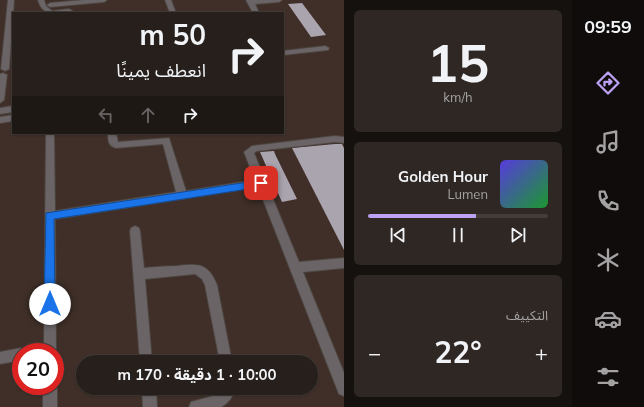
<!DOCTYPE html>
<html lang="ar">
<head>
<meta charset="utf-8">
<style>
	body { margin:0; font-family:Mulish,"Noto Sans Arabic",sans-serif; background:#2e2724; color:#f1f3f6; direction:rtl; height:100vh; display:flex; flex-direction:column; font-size:15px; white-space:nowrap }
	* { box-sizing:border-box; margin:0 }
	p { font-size:13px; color:#a4a2a3 }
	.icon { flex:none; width:22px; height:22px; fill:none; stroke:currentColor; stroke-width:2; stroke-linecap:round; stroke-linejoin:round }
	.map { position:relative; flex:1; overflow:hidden; direction:ltr }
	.drawer { display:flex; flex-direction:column; gap:10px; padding:10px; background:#15110f; width:228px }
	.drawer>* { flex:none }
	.hud { position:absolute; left:12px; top:12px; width:272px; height:122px; border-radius:0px; box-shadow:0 1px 3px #0004,0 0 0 1px #423d3a; direction:rtl; background:#261f1b; color:#f1f3f6; overflow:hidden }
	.speed { position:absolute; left:12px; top:343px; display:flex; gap:8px; font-size:20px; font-weight:700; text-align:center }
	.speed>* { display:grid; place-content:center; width:52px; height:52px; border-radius:50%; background:#261f1b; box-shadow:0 1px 3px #0004,0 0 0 1px #423d3a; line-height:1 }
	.speed .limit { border:6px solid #d22; background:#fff; color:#111 }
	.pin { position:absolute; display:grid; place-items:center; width:34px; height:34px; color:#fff; margin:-17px; border-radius:8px; box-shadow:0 2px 6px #0006 }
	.me { position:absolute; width:44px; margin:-22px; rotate:0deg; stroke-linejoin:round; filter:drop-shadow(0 0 3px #0008) }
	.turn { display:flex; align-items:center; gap:14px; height:84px; padding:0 12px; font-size:18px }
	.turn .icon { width:52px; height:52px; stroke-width:2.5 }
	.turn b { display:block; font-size:28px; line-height:34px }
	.lanes { display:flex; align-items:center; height:38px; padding:0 12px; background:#0003; justify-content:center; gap:20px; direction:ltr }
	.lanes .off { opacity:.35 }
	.big { font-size:30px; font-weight:700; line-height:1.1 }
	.drawer .tile { flex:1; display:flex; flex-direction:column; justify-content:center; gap:6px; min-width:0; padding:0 14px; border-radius:6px; background:#2e2724 }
	.drawer .dial { align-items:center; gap:0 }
	.dial b { font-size:52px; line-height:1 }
	.song { display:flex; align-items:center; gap:12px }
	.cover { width:48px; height:48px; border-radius:6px; background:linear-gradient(135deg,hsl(250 70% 55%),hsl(130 70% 35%)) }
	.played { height:4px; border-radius:2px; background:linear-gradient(90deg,#bca0f2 60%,#423d3a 60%) }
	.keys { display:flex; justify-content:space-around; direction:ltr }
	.heat { display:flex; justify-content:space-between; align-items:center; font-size:22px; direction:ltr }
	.trip { position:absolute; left:76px; top:355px; width:242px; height:40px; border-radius:20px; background:#261f1b; box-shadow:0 1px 3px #0004,0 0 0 1px #423d3a; font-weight:700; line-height:40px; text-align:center; direction:rtl }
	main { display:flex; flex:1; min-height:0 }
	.dock { display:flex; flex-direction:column; width:72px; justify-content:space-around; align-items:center; background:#0f0c0b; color:#a4a2a3 }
	.dock .icon { width:28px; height:28px }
	.dock .active { color:#bca0f2 }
	.dock b { font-size:18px; color:#f1f3f6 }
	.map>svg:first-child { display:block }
</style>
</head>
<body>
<main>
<nav class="dock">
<b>09:59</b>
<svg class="icon active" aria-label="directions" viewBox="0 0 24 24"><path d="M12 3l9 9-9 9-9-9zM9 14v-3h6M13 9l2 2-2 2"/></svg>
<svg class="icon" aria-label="music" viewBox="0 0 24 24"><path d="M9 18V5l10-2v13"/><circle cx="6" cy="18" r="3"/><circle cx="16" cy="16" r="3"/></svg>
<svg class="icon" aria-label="phone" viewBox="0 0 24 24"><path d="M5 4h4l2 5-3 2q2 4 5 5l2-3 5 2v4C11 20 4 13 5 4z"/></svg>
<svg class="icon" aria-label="climate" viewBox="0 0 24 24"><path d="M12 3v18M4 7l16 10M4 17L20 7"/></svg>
<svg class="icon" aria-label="car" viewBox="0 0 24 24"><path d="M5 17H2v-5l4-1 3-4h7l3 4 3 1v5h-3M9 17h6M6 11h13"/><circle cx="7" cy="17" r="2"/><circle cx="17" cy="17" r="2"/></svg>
<svg class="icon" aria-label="filters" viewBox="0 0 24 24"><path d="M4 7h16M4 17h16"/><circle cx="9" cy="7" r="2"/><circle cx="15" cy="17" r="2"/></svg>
</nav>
<section class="drawer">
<div class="tile dial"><b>15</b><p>km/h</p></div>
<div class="tile">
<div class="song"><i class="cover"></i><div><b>Golden Hour</b><p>Lumen</p></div></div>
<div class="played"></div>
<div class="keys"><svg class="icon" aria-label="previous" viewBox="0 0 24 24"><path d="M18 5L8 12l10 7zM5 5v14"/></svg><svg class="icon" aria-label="pause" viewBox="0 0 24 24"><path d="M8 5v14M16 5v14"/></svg><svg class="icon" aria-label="next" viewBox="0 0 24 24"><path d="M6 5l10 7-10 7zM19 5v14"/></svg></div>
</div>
<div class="tile"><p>التكييف</p>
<div class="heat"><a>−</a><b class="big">22°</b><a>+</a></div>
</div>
</section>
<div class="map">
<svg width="344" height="407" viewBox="0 0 344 407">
	<rect width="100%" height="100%" fill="#322924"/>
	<path fill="#3f2f28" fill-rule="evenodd" d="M 0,0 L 344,0 L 344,407 L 0,407 ZM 13,13 L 283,13 L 283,133 L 13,133 ZM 21,352 L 55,352 L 55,386 L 21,386 ZM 83,362 L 311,362 L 311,388 L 83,388 Z"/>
	<g fill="#aaa4af">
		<path d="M 302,3 L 326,35 L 311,37 L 288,4 Z"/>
		<path d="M 335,144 L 342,144 L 344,148 L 344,250 L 292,148 Z"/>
		<path d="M 274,151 L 275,154 L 297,199 L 282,202 L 260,152 Z"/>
	</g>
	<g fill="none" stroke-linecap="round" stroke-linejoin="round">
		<defs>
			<g id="minor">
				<path d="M 8,0 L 14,0 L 9,69 L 5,71 L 1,69 Z"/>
				<path d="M 38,0 L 44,0 L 46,6 L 52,11 L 69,9 L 76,13 C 60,13 43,19 38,0 Z"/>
				<path d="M 84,0 L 107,0 L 104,2 L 50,7 L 47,5 L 50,3 Z"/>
				<path d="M 165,0 L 171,0 L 176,13 L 170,13 Z"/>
				<path d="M 246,0 L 282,0 L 279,2 L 255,4 L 259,13 L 253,13 Z"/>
				<path d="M 325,46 L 329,48 L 328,50 L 283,55 L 283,51 Z"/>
				<path d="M 3,73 L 7,75 L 4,100 L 0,103 L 0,74 Z"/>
				<path d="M 13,106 L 13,112 L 0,114 L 0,108 Z"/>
				<path d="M 13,115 L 13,121 L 0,123 L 0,117 Z"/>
				<path d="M 46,133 L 54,133 L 55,211 L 176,192 L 163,144 L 116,148 C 108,146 108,140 108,133 L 116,133 L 118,142 L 169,138 L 186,191 L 255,180 L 244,152 L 252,146 L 335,136 L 344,137 L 344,143 L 335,142 L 257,151 L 254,153 L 299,262 L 344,258 L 344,268 L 303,272 L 344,373 L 344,396 L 339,394 L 337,389 L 258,187 L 55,219 L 56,352 L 55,355 L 55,352 L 21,352 L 21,360 L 0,364 L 0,352 L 21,348 L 26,351 L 27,347 L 44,344 Z"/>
				<path d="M 135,226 L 139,228 L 140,231 L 144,268 C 154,267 165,266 176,266 C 197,264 208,262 217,285 L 232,362 L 220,362 L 205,285 L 202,279 L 195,274 L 145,279 L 152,362 L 140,362 L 130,231 L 131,228 Z"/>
				<path d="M 55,382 L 57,386 L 57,407 L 43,407 L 43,386 L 55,386 Z"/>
				<path d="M 142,388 L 156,388 L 157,407 L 143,407 Z"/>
				<path d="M 222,388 L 236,388 C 232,397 229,403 221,407 L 189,407 L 191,402 L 213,396 Z"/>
			</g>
		</defs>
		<use href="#minor" stroke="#4d4540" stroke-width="2"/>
		<use href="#minor" fill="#6a6466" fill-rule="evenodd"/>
	</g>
	<path fill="#1a73e8" stroke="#114b97" d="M 261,180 L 265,183 L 261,187 L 54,219 L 55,304 L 54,308 L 50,310 L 46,308 L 44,304 L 46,213 Z"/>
</svg>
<div class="speed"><div class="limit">20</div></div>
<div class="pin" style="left:261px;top:183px;background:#d93025"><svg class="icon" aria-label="arrive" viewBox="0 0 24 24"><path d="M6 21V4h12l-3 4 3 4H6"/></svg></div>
<svg class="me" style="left:50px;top:304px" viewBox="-20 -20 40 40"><circle r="19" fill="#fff"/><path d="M0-13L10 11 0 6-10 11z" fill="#1a73e8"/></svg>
<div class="trip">10:00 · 1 دقيقة · 170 m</div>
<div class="hud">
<div class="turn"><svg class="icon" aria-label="right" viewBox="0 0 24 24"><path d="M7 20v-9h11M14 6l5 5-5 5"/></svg><div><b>50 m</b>انعطف يمينًا</div></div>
<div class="lanes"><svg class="icon off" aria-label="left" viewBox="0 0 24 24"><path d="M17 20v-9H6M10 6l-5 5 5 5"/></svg><svg class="icon off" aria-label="ahead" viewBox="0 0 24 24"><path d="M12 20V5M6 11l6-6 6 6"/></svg><svg class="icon" aria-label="right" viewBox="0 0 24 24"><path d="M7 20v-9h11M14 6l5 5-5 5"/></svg></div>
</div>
</div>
</main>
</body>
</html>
